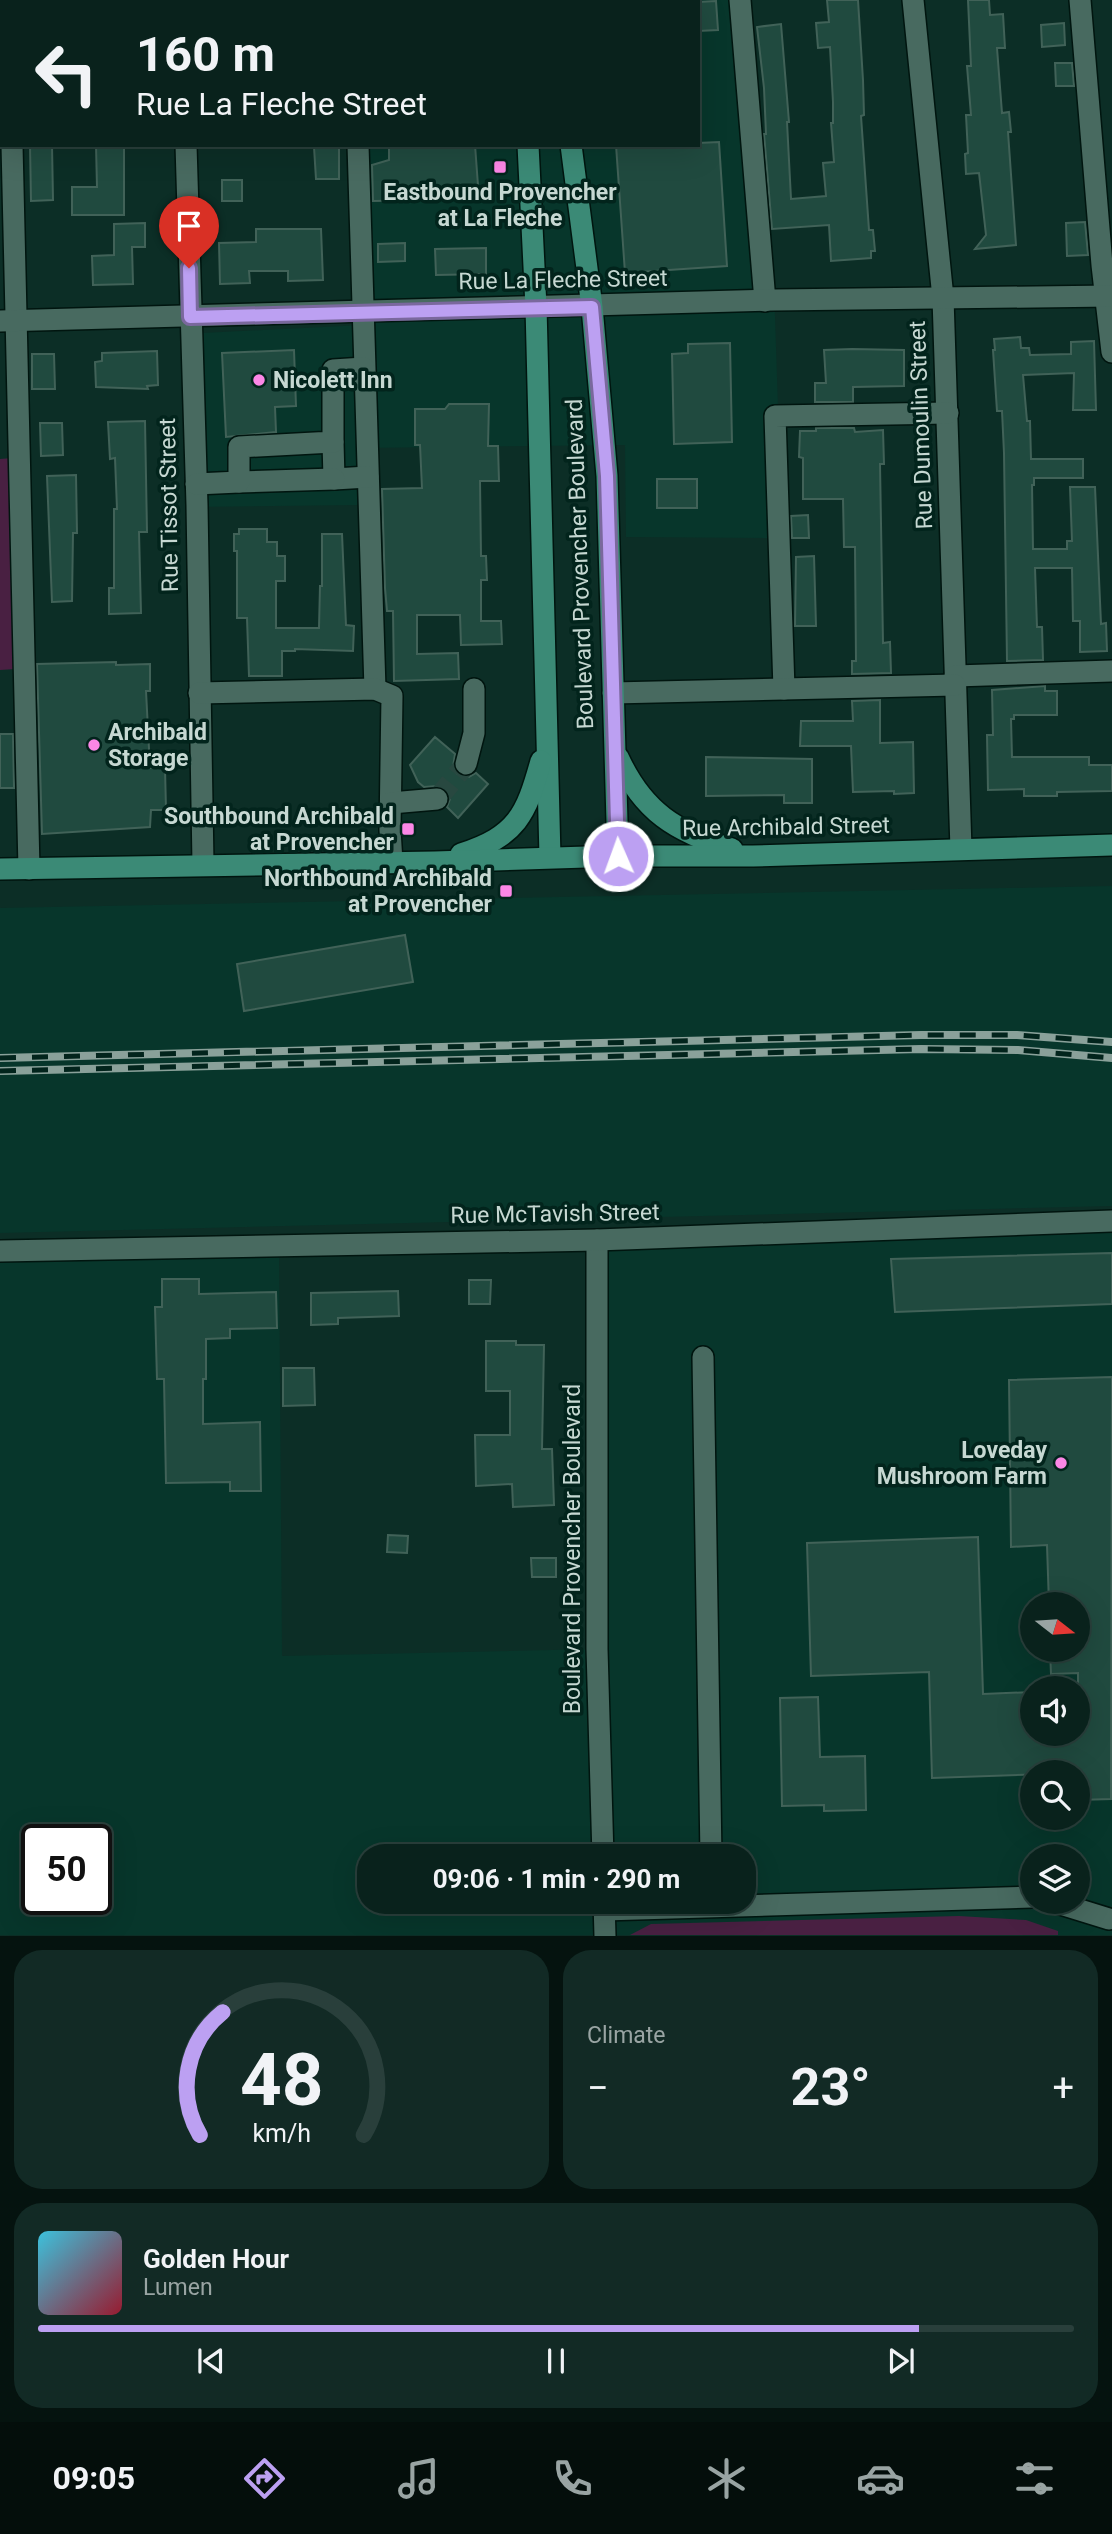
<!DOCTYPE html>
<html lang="en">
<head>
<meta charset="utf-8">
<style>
	body { margin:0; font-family:Roboto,sans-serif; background:#122a25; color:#f1f3f6; height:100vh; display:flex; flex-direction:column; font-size:26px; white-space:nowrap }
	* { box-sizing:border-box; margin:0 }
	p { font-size:23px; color:#99a4a3 }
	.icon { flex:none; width:38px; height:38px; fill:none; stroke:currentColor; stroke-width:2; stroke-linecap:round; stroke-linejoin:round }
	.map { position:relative; height:1936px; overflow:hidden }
	.panel { display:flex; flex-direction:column; gap:14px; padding:14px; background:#05130f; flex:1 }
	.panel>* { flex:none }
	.banner { position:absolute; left:0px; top:0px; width:700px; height:147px; box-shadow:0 7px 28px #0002,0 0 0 2px #293f3b; background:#09221c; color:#f1f3f6; overflow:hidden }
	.needle { width:46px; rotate:107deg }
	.tools { position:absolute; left:1020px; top:1592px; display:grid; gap:14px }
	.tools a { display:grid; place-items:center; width:70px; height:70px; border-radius:50%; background:#09221c; box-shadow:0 7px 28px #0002,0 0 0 2px #293f3b; font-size:35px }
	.speed { position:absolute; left:21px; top:1824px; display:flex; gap:14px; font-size:35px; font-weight:700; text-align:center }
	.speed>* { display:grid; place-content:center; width:91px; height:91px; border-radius:50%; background:#09221c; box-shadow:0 7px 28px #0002,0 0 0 2px #293f3b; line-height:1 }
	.speed .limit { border:4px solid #111; border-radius:10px; background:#fff; color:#111 }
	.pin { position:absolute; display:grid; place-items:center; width:60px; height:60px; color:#fff; margin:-72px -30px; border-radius:50% 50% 50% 0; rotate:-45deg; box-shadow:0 0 7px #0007 }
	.pin .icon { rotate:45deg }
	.me { position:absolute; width:77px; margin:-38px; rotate:358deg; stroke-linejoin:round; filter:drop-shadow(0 0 5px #0008) }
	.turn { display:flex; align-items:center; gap:24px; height:147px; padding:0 21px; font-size:32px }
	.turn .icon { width:91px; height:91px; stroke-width:2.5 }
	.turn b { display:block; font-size:49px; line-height:60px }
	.big { font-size:52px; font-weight:700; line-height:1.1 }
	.panel .card { flex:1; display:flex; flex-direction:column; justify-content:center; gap:10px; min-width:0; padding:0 24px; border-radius:28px; background:#122a25 }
	.panel .dial { align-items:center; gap:0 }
	.dial svg { height:182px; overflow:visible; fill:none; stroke:#293f3b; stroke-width:7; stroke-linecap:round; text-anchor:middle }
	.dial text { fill:#f1f3f6; stroke:none }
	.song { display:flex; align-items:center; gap:21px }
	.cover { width:84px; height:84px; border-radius:10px; background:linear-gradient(135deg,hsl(190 70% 55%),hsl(350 70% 35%)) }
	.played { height:7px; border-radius:4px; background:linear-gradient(90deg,#bca0f2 85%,#293f3b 85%) }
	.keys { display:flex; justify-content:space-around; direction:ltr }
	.heat { display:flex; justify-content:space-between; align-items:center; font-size:38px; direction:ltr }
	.panel .tiles { flex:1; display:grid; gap:14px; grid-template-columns:1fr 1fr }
	.card:last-child { grid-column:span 2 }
	.trip { position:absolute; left:357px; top:1844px; width:399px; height:70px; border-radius:28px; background:#09221c; box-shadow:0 7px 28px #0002,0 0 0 2px #293f3b; font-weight:700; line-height:70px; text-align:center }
	.dock { display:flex; height:112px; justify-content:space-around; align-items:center; background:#040e0b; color:#99a4a3 }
	.dock .icon { width:49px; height:49px }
	.dock .selected { color:#bca0f2 }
	.dock b { font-size:32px; color:#f1f3f6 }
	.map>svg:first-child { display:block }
</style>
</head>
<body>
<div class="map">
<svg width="1112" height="1936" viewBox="0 0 1112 1936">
	<rect width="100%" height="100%" fill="#0c2e26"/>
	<g fill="#07362b" fill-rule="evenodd">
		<path d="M 347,0 L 732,0 L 754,287 L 774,286 L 778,408 L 767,408 L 770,538 L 626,537 L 625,445 L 358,448 L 359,505 L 186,507 L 183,334 L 363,325 L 354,145 L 698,145 L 698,2 Z"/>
		<path d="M 1112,886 L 1112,1206 L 0,1233 L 0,908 Z"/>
		<path d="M 1112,1221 L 1112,1935 L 0,1935 L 0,1251 L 279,1246 L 282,1656 L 596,1649 L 597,1240 ZM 1032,1605 L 1078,1605 L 1078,1650 L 1032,1650 ZM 1032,1689 L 1078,1689 L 1078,1734 L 1032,1734 ZM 1032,1773 L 1078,1773 L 1078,1818 L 1032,1818 ZM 37,1839 L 96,1839 L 96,1899 L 37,1899 ZM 369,1857 L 744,1857 L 744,1902 L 369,1902 ZM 1032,1857 L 1078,1857 L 1078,1902 L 1032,1902 Z"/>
	</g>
	<g fill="#492042">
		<path d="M 12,458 L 15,669 L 0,670 L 0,459 Z"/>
		<path d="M 959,1916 L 1026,1920 L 1058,1931 L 1058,1935 L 630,1935 L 651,1924 Z"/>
	</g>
	<g fill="#204a3f" stroke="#416258" stroke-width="2">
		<path d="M 827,0 L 858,0 L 863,80 L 864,115 L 861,116 L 869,230 L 873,230 L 875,251 L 871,251 L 871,258 L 831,261 L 829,225 L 772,229 L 764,134 L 766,134 L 764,88 L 757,27 L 781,24 L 789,122 L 787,122 L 791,199 L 826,196 L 823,163 L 834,162 L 831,123 L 833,123 L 833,102 L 830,47 L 818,48 L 816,23 L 829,22 Z"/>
		<path d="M 968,0 L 989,0 L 990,15 L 1003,14 L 1005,48 L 997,48 L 1002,113 L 1009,112 L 1011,132 L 1008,132 L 1016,245 L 975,249 L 986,235 L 979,173 L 966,174 L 965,154 L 968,153 L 966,115 L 971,115 L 967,66 L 971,66 Z"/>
		<path d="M 716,1 L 718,30 L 698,31 L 698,2 Z"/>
		<path d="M 1064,23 L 1065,45 L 1042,47 L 1041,25 Z"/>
		<path d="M 1055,63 L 1072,63 L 1074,86 L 1056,86 Z"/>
		<path d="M 719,142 L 727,266 L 625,273 L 616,145 L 698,145 L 698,143 Z"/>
		<path d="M 30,145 L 52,145 L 53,200 L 31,201 Z"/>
		<path d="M 96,145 L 124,145 L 124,215 L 72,215 L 72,187 L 97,187 Z"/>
		<path d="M 389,145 L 475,145 L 479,199 L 373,201 L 372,165 L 389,160 Z"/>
		<path d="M 314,147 L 339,147 L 339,179 L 316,179 Z"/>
		<rect x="222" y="180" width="20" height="21"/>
		<path d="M 1085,222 L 1088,255 L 1067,256 L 1066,223 Z"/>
		<path d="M 145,223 L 145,247 L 132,247 L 133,284 L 93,285 L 92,256 L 114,255 L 114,224 Z"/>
		<path d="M 256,229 L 321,229 L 323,280 L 288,281 L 288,271 L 249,271 L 250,283 L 220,284 L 219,243 L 256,242 Z"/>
		<path d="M 405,243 L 405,261 L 378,262 L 378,244 Z"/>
		<path d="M 486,248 L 486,274 L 436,275 L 435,249 Z"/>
		<path d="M 1020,337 L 1021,348 L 1029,348 L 1030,355 L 1071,354 L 1071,342 L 1094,341 L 1096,410 L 1073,410 L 1074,373 L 1023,375 L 1027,421 L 1030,421 L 1031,459 L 1083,459 L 1083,478 L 1034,478 L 1034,485 L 1032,485 L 1033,549 L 1067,549 L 1067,541 L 1072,541 L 1070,487 L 1095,487 L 1101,624 L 1106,623 L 1107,651 L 1080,652 L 1080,621 L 1073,621 L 1072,568 L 1035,568 L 1037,627 L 1042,627 L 1043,660 L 1007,661 L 1004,453 L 1002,411 L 997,411 L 993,350 L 995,350 L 994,339 Z"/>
		<path d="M 730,343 L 732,442 L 674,444 L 672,354 L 688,353 L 688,344 Z"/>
		<path d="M 852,349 L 904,350 L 904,386 L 853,387 L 853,402 L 815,402 L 815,383 L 826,383 L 824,350 Z"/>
		<path d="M 294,350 L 296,406 L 275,407 L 276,432 L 226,437 L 222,353 Z"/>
		<path d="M 157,351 L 158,385 L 147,386 L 148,389 L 96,387 L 95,362 L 102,361 L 102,353 Z"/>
		<path d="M 32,354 L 54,354 L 55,389 L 32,389 Z"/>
		<path d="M 449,404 L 489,404 L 488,446 L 498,446 L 499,481 L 480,481 L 481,556 L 486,556 L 487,580 L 481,580 L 481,621 L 501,621 L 502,644 L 461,645 L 460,615 L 417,615 L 417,654 L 458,653 L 459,679 L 394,681 L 393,611 L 387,611 L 385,588 L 382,489 L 422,488 L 420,445 L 415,445 L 415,409 L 445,409 Z"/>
		<path d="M 145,421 L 147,532 L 139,532 L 141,613 L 109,614 L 109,588 L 114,588 L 114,509 L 117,509 L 115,458 L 110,459 L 108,422 Z"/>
		<path d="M 40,423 L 62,423 L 63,455 L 41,456 Z"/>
		<path d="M 816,428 L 854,428 L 855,432 L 883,430 L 884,464 L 880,464 L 883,643 L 890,642 L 891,673 L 852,674 L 852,661 L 856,661 L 855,547 L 844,547 L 843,499 L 803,499 L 803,458 L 799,457 L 800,431 L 816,431 Z"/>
		<path d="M 76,475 L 77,533 L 73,533 L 72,601 L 52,602 L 47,476 Z"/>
		<rect x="657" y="479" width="40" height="29"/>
		<path d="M 808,515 L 809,538 L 792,538 L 791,516 Z"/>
		<path d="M 239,529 L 267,529 L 267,542 L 277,542 L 277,556 L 285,556 L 285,581 L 276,581 L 276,628 L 319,628 L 320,586 L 322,586 L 322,534 L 342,534 L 346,625 L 354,626 L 353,651 L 295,649 L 295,651 L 282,651 L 282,676 L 249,676 L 247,618 L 237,618 L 237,551 L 234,551 L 234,534 L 239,534 Z"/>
		<path d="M 814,556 L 816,626 L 795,626 L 796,557 Z"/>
		<path d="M 116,662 L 116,665 L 150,664 L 150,691 L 146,691 L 150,768 L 165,768 L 166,810 L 151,810 L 150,827 L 42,834 L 37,664 Z"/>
		<path d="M 1045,686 L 1045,691 L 1057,691 L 1057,715 L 1014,715 L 1014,719 L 1011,719 L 1012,757 L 1089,757 L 1089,765 L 1112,765 L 1112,791 L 1057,792 L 1057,796 L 1024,796 L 1024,789 L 988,790 L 987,735 L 993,735 L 992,690 Z"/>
		<path d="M 880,700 L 880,743 L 913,742 L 914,793 L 894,794 L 894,791 L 853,792 L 851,746 L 800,746 L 801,721 L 853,721 L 852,701 Z"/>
		<path d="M 0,734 L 13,734 L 14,788 L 0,788 Z"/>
		<path d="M 435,737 L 455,754 L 453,767 L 457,774 L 469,777 L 476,773 L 488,784 L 458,818 L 447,807 L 450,799 L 447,791 L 437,786 L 424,787 L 418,782 L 410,765 Z"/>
		<path d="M 706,757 L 812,759 L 812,803 L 784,803 L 784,795 L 706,796 Z"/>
		<path d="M 405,935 L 413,982 L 244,1011 L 237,964 Z"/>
		<path d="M 1112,1253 L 1112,1304 L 895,1312 L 891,1259 Z"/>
		<path d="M 162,1279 L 199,1279 L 199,1294 L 276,1292 L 277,1328 L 230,1329 L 230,1338 L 206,1339 L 206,1379 L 203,1379 L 203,1424 L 260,1422 L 261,1491 L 230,1491 L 230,1482 L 166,1483 L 164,1379 L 157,1379 L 155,1307 L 162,1307 Z"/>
		<path d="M 469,1280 L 491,1280 L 490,1304 L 469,1304 Z"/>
		<path d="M 398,1291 L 399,1316 L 338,1318 L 338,1324 L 311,1325 L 311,1293 Z"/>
		<path d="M 486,1341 L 516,1341 L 516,1345 L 544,1345 L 542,1449 L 552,1449 L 554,1505 L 513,1507 L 512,1484 L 476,1486 L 475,1435 L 510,1435 L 510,1391 L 486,1391 Z"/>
		<path d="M 283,1368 L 314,1368 L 315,1405 L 283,1406 Z"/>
		<path d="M 1112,1377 L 1111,1799 L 1078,1800 L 1078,1773 L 932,1778 L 929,1672 L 811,1676 L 807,1543 L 978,1537 L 983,1694 L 1032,1692 L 1032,1734 L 1078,1734 L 1078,1673 L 1051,1674 L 1050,1650 L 1078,1650 L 1078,1605 L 1049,1605 L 1047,1545 L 1011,1547 L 1009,1380 Z"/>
		<path d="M 388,1535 L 408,1536 L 407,1553 L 387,1552 Z"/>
		<path d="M 531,1558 L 556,1558 L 556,1577 L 532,1577 Z"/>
		<path d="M 818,1697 L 820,1757 L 865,1756 L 866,1810 L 824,1811 L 824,1805 L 782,1806 L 780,1698 Z"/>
	</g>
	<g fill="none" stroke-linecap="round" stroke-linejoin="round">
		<path stroke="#284840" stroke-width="21" stroke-dasharray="21 10" stroke-linecap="butt" d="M 437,799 L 466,764"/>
		<defs>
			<g id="minor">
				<path d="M 4,0 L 4,2"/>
				<path d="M 182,0 L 182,2"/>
				<path d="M 355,0 L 355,2"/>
				<path d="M 740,0 L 765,301"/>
				<path d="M 913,0 L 943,298 L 961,849"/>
				<path d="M 1080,0 L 1102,265 L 1112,352"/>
				<path d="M 12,145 L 29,869"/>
				<path d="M 186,145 L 197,505 L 203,864"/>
				<path d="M 358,145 L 375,689"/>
				<path d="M 0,321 L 774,300 L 1112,296"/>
				<path d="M 333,442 L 334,479 L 368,477"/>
				<path d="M 239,482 L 334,479"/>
				<path d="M 196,484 L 239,482 L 239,447 L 333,442 L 333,370 L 364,368"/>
				<path d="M 955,676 L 1112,671"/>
				<path d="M 784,689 L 775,416 L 948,413"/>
				<path d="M 199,693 L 375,689 L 392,696 L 390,830 L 392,862"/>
				<path d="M 613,693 L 955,685"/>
				<path d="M 466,764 L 474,733 L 474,689"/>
				<path d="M 391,803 L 437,799"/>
				<path d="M 597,1240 L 597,1649 L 603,1857"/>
				<path d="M 0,1251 L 597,1240 L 1112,1221"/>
				<path d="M 703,1357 L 711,1857"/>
				<path d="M 604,1902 L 605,1936"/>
				<path d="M 1054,1902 L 1109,1919"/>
				<path d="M 604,1910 L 1032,1897"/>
			</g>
			<g id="major">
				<path d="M 522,0 L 522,2"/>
				<path d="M 553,0 L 553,2"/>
				<path d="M 528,145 L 536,307 L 550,857"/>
				<path d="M 571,145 L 592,307 L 607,476 L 618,856"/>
				<path d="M 618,757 C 643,812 676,832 732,849"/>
				<path d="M 461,854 C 517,836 526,815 541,761"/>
				<path d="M 0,869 L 435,862 L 618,856 L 753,856 L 1112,845"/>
			</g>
		</defs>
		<use href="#minor" stroke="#00150f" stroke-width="24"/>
		<use href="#major" stroke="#00150f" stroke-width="24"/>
		<use href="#minor" stroke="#486a60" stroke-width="21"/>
		<use href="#major" stroke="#3b8a76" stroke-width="21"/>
		<defs>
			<g id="rail">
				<path d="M 0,1058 L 921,1035 L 1017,1035 L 1112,1042"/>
				<path d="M 0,1071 L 921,1049 L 1018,1050 L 1112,1058"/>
			</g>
		</defs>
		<use href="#rail" stroke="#8aa19a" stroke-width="8"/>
		<use href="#rail" stroke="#02241c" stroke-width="5" stroke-dasharray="16" stroke-linecap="butt"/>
	</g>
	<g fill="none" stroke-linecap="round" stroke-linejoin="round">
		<defs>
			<path id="route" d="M 189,268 L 190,317 L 592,307 L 607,476 L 618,856"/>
		</defs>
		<use href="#route" stroke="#7a689d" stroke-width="18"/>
		<use href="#route" stroke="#bca0f2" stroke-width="12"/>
	</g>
	<g fill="#fb87e6" stroke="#02241c" stroke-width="2.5">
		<rect x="493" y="160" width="14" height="14" rx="3.5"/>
		<circle cx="259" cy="380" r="7"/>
		<circle cx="94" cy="745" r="7"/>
		<rect x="401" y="822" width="14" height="14" rx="3.5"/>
		<rect x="499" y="884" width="14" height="14" rx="3.5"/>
		<circle cx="1061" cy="1463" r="7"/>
	</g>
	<g text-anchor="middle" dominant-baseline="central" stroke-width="7" stroke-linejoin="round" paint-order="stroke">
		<g font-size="23" font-weight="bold" fill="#c6d8d2" stroke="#02241c" text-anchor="end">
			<text x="500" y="192" text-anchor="middle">Eastbound Provencher<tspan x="500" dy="26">at La Fleche</tspan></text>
			<text x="273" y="380" text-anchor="start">Nicolett Inn</text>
			<text x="108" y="732" text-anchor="start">Archibald<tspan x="108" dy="26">Storage</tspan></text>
			<text x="394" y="816">Southbound Archibald<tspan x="394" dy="26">at Provencher</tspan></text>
			<text x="492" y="878">Northbound Archibald<tspan x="492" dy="26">at Provencher</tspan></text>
			<text x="1047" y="1450">Loveday<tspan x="1047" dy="26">Mushroom Farm</tspan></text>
		</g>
		<g font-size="23" fill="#c6d8d2" stroke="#02241c">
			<text transform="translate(563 280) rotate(-1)">Rue La Fleche Street</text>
			<text transform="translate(921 425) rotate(-92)">Rue Dumoulin Street</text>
			<text transform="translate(169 505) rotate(-91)">Rue Tissot Street</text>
			<text transform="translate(580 564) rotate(-92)">Boulevard Provencher Boulevard</text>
			<text transform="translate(786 827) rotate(-1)">Rue Archibald Street</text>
			<text transform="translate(555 1214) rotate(-1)">Rue McTavish Street</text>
			<text transform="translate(572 1549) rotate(-90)">Boulevard Provencher Boulevard</text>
		</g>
	</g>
</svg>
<div class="tools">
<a><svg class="needle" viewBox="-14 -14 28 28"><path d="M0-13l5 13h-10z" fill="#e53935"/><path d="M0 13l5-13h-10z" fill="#99a4a3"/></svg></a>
<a><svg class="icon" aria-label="sound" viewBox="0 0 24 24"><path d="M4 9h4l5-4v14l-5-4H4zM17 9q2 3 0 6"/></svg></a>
<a><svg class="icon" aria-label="search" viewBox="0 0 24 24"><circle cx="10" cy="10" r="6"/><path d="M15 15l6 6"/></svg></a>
<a><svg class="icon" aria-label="layers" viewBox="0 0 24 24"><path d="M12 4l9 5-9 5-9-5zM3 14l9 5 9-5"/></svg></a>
</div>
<div class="speed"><div class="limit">50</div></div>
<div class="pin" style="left:189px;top:268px;background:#d93025"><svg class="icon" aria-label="arrive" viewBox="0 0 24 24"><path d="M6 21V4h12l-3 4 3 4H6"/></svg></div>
<svg class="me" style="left:618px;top:856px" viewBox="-20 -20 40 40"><circle r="17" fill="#bca0f2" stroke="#fff" stroke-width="3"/><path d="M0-11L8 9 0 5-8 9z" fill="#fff"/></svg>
<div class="trip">09:06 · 1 min · 290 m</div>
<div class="banner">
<div class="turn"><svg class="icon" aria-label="left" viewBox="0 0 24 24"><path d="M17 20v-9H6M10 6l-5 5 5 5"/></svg><div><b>160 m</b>Rue La Fleche Street</div></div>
</div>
</div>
<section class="panel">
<div class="tiles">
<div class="card dial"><svg viewBox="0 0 100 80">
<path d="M14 69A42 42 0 1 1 86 69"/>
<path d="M14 69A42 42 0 0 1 24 15" stroke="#bca0f2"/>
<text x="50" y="56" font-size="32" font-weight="700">48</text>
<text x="50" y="72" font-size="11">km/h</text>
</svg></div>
<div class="card"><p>Climate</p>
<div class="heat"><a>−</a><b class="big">23°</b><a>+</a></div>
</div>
<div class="card">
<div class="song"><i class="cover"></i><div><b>Golden Hour</b><p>Lumen</p></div></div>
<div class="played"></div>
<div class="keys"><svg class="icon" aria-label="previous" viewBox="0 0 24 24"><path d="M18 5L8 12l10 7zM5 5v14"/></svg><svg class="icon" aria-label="pause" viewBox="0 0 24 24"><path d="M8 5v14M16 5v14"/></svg><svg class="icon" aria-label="next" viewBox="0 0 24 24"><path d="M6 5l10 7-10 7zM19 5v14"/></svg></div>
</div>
</div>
</section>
<nav class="dock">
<b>09:05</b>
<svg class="icon selected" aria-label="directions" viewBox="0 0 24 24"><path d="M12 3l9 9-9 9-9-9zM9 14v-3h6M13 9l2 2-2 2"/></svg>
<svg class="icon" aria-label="music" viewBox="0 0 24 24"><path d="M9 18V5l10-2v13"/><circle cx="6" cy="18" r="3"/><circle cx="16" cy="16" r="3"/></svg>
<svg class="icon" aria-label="phone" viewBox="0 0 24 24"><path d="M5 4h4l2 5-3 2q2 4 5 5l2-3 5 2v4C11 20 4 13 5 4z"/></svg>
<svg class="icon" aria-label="climate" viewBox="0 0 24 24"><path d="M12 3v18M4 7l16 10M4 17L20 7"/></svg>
<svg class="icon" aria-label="car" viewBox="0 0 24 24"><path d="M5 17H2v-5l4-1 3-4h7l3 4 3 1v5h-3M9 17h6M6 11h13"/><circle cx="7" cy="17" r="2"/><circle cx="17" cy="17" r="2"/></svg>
<svg class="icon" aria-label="filters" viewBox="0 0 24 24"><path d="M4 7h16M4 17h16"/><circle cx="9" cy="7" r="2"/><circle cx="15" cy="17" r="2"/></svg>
</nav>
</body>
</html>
